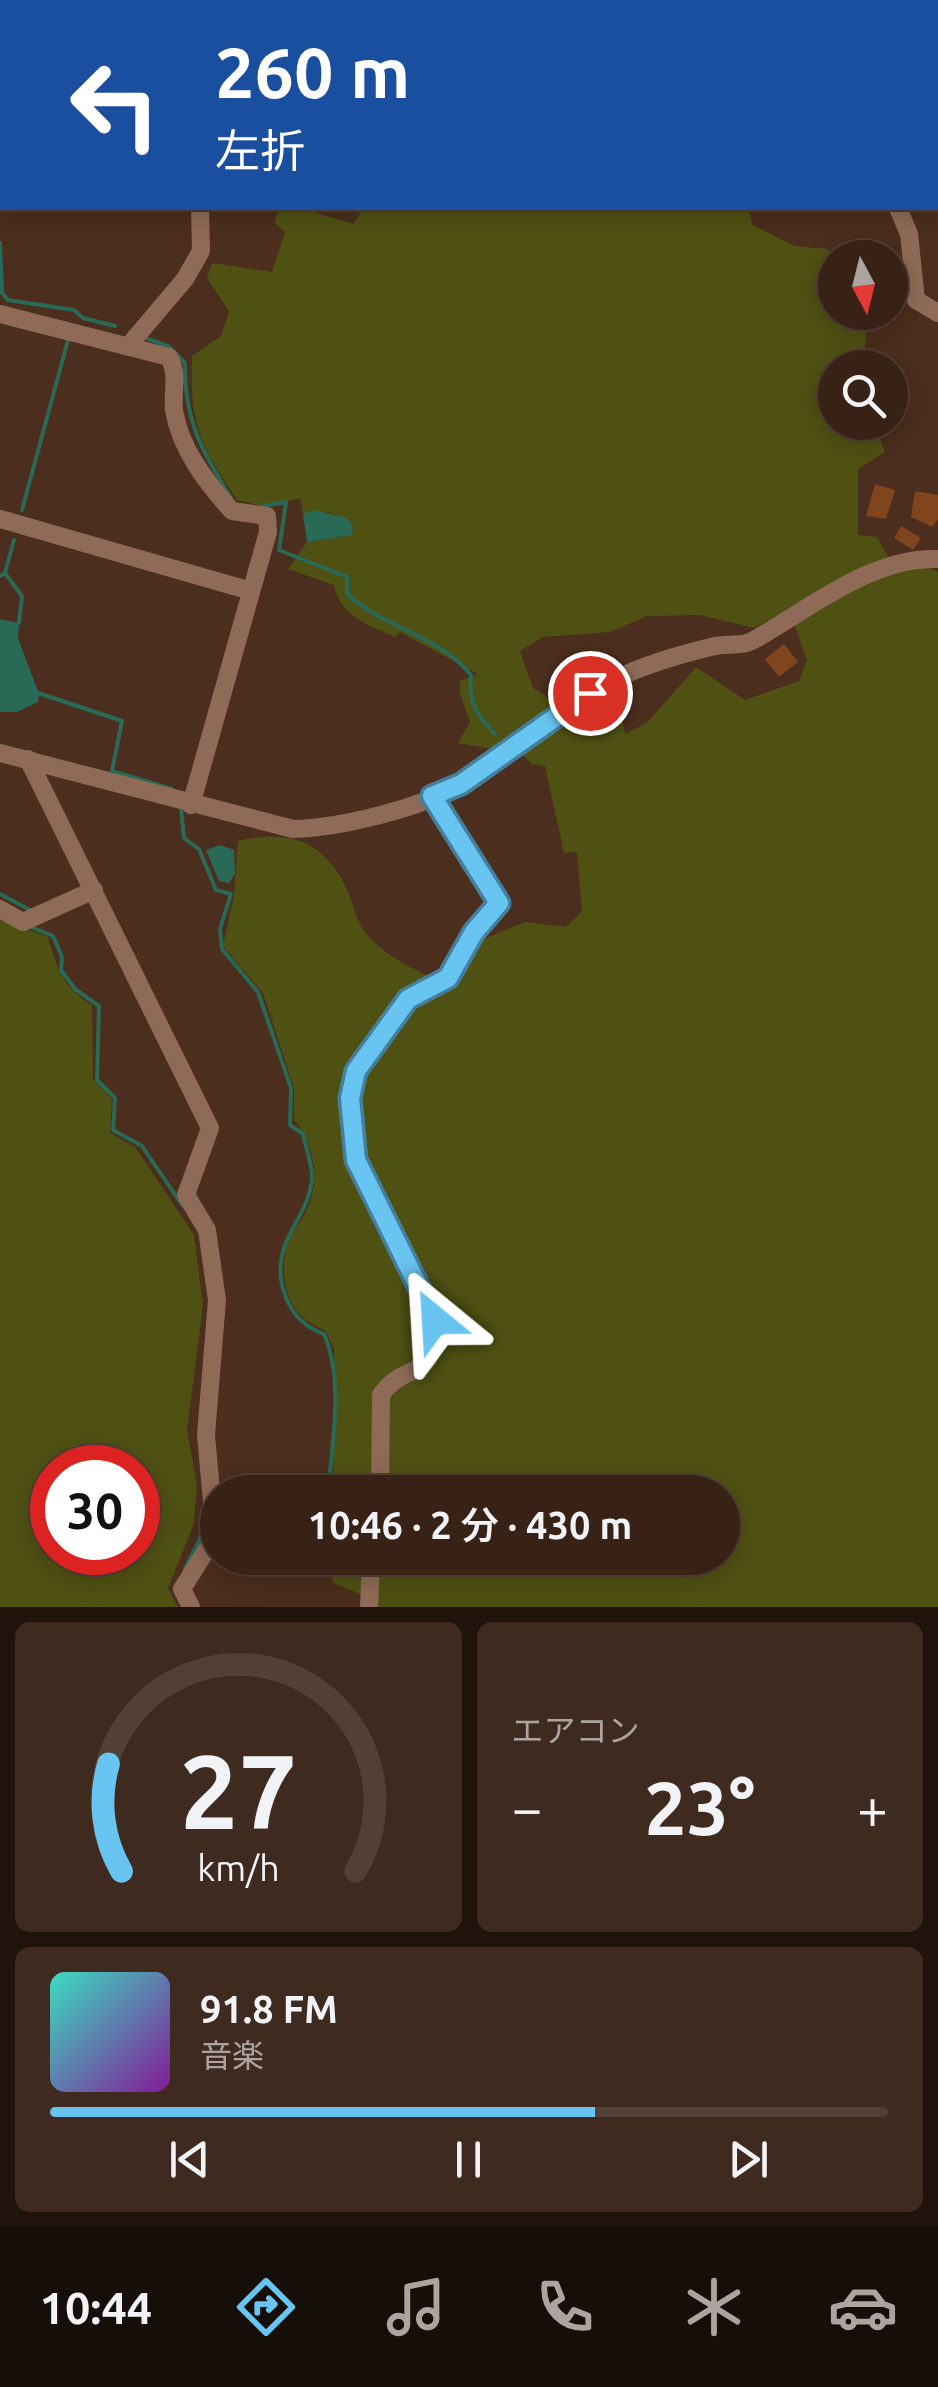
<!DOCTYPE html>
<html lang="ja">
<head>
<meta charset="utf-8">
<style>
	body { margin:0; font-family:Ubuntu,"Noto Sans JP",sans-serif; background:#3f2a1f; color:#f1f3f6; height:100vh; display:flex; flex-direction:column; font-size:38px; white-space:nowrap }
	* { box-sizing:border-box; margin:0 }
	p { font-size:32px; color:#aba4a1 }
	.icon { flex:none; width:55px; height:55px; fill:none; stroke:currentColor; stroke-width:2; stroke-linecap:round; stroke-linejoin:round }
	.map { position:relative; height:1607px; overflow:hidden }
	.sheet { display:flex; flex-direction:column; gap:15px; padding:15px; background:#1f130c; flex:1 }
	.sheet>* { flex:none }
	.banner { position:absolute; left:0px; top:0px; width:940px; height:210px; box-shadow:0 5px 25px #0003,0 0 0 2px #523f35; background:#1a4fa0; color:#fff; overflow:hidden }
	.needle { width:65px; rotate:173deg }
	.controls { position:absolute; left:818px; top:240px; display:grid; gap:20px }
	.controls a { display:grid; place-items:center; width:90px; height:90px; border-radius:50%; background:#382216; box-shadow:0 5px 25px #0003,0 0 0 2px #523f35; font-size:50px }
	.speed { position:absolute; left:30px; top:1445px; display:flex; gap:20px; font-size:50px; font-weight:700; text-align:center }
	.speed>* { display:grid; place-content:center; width:130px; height:130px; border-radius:50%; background:#382216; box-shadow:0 5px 25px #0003,0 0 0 2px #523f35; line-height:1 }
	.speed .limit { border:15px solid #d22; background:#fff; color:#111 }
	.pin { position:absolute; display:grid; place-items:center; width:85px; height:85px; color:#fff; margin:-42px; border:5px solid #fff; border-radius:50%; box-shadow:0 2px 10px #0007 }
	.me { position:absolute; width:110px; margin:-55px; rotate:333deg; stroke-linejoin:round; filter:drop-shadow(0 0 8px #0008) }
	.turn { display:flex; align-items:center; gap:35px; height:210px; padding:0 50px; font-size:45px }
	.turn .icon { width:130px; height:130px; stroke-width:2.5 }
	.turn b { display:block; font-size:70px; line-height:85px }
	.big { font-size:75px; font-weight:600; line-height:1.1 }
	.sheet .card { flex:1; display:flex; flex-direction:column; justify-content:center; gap:15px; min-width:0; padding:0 35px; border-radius:15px; background:#3f2a1f }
	.sheet .dial { align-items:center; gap:0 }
	.dial svg { height:260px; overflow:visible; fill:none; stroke:#523f35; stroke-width:7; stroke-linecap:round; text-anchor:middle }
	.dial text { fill:#f1f3f6; stroke:none }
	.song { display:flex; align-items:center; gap:30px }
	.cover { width:120px; height:120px; border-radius:15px; background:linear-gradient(135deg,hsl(170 70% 55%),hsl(290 70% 35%)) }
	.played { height:10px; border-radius:5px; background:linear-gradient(90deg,#68c4f0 65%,#523f35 65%) }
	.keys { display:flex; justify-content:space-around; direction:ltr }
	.heat { display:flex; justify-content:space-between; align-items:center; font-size:55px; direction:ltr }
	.sheet .tiles { flex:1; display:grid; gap:15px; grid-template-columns:1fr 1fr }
	.card:last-child { grid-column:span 2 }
	.trip { position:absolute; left:200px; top:1475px; width:540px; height:100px; border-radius:50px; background:#382216; box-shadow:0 5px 25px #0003,0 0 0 2px #523f35; font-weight:600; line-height:100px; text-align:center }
	.tab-bar { display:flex; height:160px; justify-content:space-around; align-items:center; background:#160e09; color:#aba4a1 }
	.tab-bar .icon { width:70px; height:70px }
	.tab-bar .on { color:#68c4f0 }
	.tab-bar b { font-size:45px; color:#f1f3f6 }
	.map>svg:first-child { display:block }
</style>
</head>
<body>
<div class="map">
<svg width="938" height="1607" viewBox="0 0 938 1607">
	<rect width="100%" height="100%" fill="#4b2e1d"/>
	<g fill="#4f5113" fill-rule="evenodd">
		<path d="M 363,0 L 709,0 L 713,2 L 368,2 Z"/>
		<path d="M 280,208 L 299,208 L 354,224 L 363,208 L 748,208 L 753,225 L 795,246 L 827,249 L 837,257 L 835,312 L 868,313 L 863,367 L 835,368 L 835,422 L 873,423 L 885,452 L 858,469 L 858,535 L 877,537 L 889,558 L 754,628 L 700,615 L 647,616 L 610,632 L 543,637 L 520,651 L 533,688 L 557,703 L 618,695 L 625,734 L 647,723 L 696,667 L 745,700 L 799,681 L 807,660 L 794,623 C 824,604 907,549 938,572 L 938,1607 L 376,1607 L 375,1600 L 333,1583 L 326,1558 L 722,1558 L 722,1492 L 333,1492 L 334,1348 L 325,1330 C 289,1318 279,1284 286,1248 C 289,1234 303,1221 308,1207 C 320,1178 314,1143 294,1120 L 294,1088 L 263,993 L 223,946 L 234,895 L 238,841 C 292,829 326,841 349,894 C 354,907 358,926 368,936 C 389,959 419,971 446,985 L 464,973 L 472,944 L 525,922 L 566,927 L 582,911 L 577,852 L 564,853 L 545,766 L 532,764 L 522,754 L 458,743 L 470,722 L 460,694 L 460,681 L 478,674 L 400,632 L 395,637 C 368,625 339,615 334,585 L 288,569 L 307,542 L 351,535 L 353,527 C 343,513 319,509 303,514 L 300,499 L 258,505 L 237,500 C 199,442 190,426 192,356 L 221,336 L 229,311 L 207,278 L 212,263 L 272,272 L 285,232 L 274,222 Z"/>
		<path d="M 0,919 L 48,937 C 56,967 64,989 92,1005 L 93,1078 L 112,1100 L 110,1133 L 135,1147 L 194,1235 L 203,1305 L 187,1430 L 197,1485 L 194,1524 L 168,1588 L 178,1607 L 0,1607 ZM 52,1468 L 138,1468 L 138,1552 L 52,1552 Z"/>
	</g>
	<g fill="#296a57">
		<path d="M 313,510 L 347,518 L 353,527 L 352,535 L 307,542 L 303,514 Z"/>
		<path d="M 0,619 L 19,623 L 18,638 L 39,694 L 38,702 L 17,712 L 0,712 Z"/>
		<path d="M 220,845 L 234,850 L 235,874 L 229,883 L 219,881 L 206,850 Z"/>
	</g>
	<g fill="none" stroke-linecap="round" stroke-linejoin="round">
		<g stroke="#296a57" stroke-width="4">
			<path d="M 843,0 L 844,2"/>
			<path d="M 0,243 L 2,293 L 8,300 L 74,310 L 83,318 L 115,326"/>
			<path d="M 148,339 L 168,346 L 185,363 C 184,420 202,451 231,498"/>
			<path d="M 258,507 L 286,502 L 279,550 L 347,577 L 347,593 C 384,629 438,634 471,675 C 468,702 477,716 495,734"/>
			<path d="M 22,510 L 68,340"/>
			<path d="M 5,573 L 22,596 L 19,623"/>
			<path d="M 0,576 L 5,573 L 14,540"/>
			<path d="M 35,692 L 122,721 L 112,771 L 172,789"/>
			<path d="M 181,809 L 184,838 L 199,849 L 216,890 L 231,894 L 220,929 L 222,949 L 258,992 L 291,1088 L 290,1125 L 303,1134 C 306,1149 313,1166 312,1180 C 309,1206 294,1222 285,1245 C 272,1282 289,1322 324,1334 C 344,1379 332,1444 328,1492"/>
			<path d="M 0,894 L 30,910"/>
			<path d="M 31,927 L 53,936 L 62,957 L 61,970 L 75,989 L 99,1006 L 97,1080 L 115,1098 L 113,1130 L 142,1146 L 182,1205"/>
			<path d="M 322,1564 L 323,1558"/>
			<path d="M 185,1569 L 200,1539 L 204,1507"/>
		</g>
	</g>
	<g fill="#81451d">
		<path d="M 875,484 L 895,490 L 886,519 L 866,516 Z"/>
		<path d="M 915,491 L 938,495 L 938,519 L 932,527 L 911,517 Z"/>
		<path d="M 901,526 L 921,538 L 913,550 L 894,538 Z"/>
		<path d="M 784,644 L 798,662 L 779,677 L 765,659 Z"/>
	</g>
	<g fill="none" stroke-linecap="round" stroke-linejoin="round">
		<g stroke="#8f6b57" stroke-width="18">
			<path d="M 352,0 L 355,2"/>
			<path d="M 0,91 L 2,91"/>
			<path d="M 898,208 L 909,234 L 916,300 L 938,313"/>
			<path d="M 0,314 L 169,357 C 179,376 172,390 174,410 C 180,449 207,483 232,511 L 267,516 L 268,532 L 191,805"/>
			<path d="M 130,344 L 185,279 L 201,251 L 200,208"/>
			<path d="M 0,519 L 251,591"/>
			<path d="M 0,753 L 293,829 C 340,828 421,808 462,784 C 515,753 557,706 613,680 C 644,665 681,654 715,646 C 727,643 740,647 752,641 C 808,610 872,556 938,559"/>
			<path d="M 28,759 L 210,1128 L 186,1195 L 207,1230 L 217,1300 L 206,1435 L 214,1524 L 209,1546 L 182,1589 L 191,1607"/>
			<path d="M 0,909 L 23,922 L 94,890"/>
			<path d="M 380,1492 L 381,1395 C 403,1361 438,1383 435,1320 L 356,1160 L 350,1098 L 356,1071 L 408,999 L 448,978 L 473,932 L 499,903 L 432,796"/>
			<path d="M 369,1607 L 371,1558"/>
		</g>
	</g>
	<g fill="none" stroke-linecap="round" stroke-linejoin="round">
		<defs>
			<path id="route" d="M 435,1320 L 356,1160 L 350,1098 L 356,1071 L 408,999 L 448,978 L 474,932 L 499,903 L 432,796 L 461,784 L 590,693"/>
		</defs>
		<use href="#route" stroke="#447f9c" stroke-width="25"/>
		<use href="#route" stroke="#68c4f0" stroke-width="18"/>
	</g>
</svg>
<div class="controls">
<a><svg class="needle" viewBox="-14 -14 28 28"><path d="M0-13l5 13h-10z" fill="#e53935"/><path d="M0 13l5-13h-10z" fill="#aba4a1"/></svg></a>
<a><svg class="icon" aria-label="search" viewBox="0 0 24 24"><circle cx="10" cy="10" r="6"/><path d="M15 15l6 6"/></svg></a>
</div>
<div class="speed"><div class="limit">30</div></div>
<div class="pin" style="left:590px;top:693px;background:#d93025"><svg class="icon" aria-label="arrive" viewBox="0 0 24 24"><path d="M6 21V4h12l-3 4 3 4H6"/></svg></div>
<svg class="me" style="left:435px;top:1320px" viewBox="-20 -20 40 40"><path d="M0-17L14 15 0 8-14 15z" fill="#68c4f0" stroke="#fff" stroke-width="4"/></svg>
<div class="trip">10:46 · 2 分 · 430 m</div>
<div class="banner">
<div class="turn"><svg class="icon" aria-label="left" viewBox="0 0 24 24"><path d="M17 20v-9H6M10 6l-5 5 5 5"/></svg><div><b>260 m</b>左折</div></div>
</div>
</div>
<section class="sheet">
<div class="tiles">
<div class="card dial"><svg viewBox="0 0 100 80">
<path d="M14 69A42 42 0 1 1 86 69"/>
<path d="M14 69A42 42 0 0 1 10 36" stroke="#68c4f0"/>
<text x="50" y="56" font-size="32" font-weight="700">27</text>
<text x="50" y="72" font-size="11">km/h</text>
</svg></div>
<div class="card"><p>エアコン</p>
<div class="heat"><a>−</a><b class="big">23°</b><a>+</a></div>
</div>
<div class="card">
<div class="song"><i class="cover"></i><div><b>91.8 FM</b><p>音楽</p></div></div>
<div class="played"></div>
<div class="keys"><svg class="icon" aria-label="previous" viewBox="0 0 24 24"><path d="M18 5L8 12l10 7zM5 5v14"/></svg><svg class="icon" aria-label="pause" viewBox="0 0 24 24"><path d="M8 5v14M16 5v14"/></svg><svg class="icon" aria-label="next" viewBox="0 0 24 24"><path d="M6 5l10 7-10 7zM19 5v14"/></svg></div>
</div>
</div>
</section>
<nav class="tab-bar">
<b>10:44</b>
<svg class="icon on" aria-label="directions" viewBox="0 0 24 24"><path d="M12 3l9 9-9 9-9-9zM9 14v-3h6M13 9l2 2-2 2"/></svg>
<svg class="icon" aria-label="music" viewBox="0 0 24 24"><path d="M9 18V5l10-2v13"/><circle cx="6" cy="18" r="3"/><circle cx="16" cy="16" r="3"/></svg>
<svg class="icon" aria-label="phone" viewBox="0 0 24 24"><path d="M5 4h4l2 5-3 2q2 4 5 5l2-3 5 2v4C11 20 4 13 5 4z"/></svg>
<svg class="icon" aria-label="climate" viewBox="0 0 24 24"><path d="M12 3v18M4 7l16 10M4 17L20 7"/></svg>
<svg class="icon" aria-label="car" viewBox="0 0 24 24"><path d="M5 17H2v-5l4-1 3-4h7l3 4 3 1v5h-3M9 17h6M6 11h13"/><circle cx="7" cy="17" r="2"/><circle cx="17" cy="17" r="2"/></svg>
</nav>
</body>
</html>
